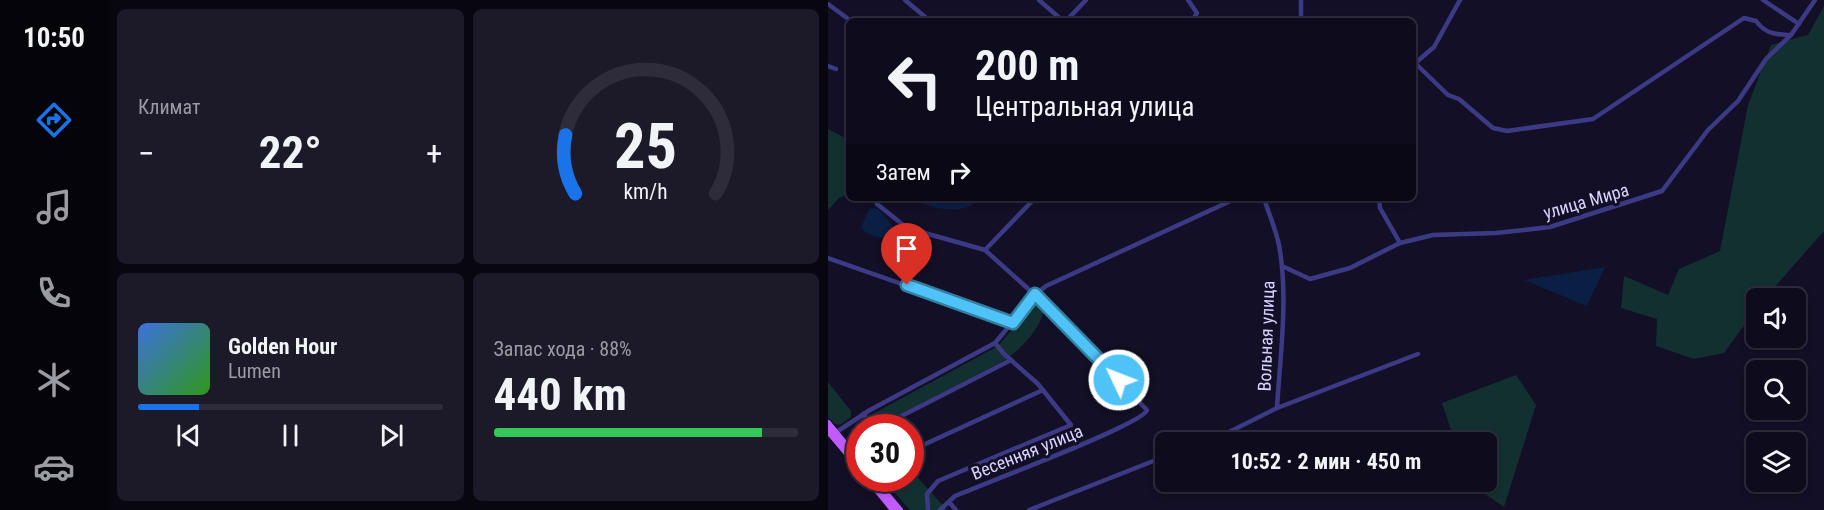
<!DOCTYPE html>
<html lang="ru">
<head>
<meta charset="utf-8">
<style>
	body { margin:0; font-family:"Roboto Condensed",sans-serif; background:#1c1929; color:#f1f3f6; height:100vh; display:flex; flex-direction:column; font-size:22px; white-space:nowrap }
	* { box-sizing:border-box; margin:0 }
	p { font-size:20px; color:#9b9ba3 }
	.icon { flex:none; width:33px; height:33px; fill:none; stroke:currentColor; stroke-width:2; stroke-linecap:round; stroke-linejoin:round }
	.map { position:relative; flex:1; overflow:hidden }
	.details { display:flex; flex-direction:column; gap:9px; padding:9px; background:#08060f; width:720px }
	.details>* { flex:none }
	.guide { position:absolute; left:18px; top:18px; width:570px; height:183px; border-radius:9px; box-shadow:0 3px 9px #0003,0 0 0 2px #2e2b3b; background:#0e0b1c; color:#f1f3f6; overflow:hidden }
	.buttons { position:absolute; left:918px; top:288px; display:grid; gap:12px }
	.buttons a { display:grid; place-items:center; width:60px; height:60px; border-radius:9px; background:#0e0b1c; box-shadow:0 3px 9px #0003,0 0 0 2px #2e2b3b; font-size:30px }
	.speed { position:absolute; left:18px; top:414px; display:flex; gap:12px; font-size:30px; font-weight:700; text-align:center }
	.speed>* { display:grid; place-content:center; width:78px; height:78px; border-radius:50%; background:#0e0b1c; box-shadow:0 3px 9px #0003,0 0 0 2px #2e2b3b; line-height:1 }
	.speed .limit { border:9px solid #d22; background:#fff; color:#111 }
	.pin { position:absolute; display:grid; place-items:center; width:51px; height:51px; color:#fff; margin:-62px -26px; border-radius:50% 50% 50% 0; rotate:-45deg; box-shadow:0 0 6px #0007 }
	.pin .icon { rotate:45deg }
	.me { position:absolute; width:66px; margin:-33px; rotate:313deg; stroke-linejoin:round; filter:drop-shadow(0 0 4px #0008) }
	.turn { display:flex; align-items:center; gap:21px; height:126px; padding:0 30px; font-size:27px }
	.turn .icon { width:78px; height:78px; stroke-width:2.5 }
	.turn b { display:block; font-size:42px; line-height:51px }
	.then { display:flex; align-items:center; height:57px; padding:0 30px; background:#0003; gap:12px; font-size:22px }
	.big { font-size:45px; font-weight:700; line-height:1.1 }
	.details .tile { flex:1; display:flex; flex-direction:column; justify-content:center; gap:9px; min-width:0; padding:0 21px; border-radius:9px; background:#1c1929 }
	.details .dial { align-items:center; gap:0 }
	.dial svg { height:156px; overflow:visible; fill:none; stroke:#2e2b3b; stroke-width:7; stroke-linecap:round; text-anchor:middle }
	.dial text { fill:#f1f3f6; stroke:none }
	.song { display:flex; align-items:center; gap:18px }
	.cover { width:72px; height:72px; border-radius:9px; background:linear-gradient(135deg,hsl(220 70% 55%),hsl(110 70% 35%)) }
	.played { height:6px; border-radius:3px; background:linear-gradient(90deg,#1a73e8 20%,#2e2b3b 20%) }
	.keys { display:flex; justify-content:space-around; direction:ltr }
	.heat { display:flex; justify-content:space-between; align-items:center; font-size:33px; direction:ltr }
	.charge { height:9px; border-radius:4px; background:linear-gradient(90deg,#34c759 88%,#2e2b3b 0) }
	.details .tiles { flex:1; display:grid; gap:9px; grid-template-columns:repeat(2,1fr) }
	.trip { position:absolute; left:327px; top:432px; width:342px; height:60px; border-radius:9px; background:#0e0b1c; box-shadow:0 3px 9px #0003,0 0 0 2px #2e2b3b; font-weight:700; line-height:60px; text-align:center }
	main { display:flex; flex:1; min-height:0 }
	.menu { display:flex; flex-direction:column; width:108px; justify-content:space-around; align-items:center; background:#06040b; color:#9b9ba3 }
	.menu .icon { width:42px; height:42px }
	.menu .current { color:#1a73e8 }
	.menu b { font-size:27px; color:#f1f3f6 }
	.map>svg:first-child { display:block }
</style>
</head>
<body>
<main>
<nav class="menu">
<b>10:50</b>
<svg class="icon current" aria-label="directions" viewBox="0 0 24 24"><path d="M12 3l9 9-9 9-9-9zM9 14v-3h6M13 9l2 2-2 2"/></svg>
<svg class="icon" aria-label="music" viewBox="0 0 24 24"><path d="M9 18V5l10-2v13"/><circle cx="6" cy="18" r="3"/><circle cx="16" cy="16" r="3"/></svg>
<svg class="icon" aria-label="phone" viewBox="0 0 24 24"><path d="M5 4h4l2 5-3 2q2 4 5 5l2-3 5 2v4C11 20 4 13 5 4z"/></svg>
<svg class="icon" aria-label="climate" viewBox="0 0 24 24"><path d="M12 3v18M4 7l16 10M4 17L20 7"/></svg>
<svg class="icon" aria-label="car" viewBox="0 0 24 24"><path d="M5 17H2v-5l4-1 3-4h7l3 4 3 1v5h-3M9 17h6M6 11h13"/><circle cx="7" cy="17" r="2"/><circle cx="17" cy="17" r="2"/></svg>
</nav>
<section class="details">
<div class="tiles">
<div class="tile"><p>Климат</p>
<div class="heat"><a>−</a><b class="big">22°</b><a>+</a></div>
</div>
<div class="tile dial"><svg viewBox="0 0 100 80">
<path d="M14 69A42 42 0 1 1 86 69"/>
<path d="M14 69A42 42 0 0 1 9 39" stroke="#1a73e8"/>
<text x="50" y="56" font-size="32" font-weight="700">25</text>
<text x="50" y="72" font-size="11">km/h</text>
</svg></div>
<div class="tile">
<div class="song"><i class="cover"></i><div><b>Golden Hour</b><p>Lumen</p></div></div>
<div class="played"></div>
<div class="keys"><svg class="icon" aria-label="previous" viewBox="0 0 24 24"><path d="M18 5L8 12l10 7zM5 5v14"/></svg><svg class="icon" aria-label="pause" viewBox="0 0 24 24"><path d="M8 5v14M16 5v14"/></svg><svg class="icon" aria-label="next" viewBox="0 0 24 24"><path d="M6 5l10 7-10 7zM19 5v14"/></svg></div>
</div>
<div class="tile"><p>Запас хода · 88%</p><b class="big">440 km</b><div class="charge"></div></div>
</div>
</section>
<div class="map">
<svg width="996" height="510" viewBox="0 0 996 510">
	<rect width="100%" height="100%" fill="#130f26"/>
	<g fill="#12302f">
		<path d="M 996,6 L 996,231 L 937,298 L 928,298 L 928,309 L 896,353 L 866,359 L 828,346 L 829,319 L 793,308 L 796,276 L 840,295 L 851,269 L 892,251 L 920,105 L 943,45 L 980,35 Z"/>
		<path d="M 0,129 L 21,140 L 21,194 L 11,198 L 0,210 Z"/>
		<path d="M 208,301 L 216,308 C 214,328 194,347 179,359 L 57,423 L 41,416 L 170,346 Z"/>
		<path d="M 688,375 L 708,405 L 676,507 L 640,482 L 658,482 L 658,442 L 627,442 L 614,403 Z"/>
		<path d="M 0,382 L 23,411 L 23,417 L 12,425 L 7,424 L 0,417 Z"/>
		<path d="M 83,470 L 119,510 L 82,510 L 67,493 L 72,487 L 65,479 L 82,478 Z"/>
	</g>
	<g fill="#0a1f44">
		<path d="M 89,198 L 142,198 L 145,204 C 134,213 97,210 89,198 Z"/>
		<path d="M 42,208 L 50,209 L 75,238 C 63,241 40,238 33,227 Z"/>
		<path d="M 777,267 L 759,306 L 696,280 Z"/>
	</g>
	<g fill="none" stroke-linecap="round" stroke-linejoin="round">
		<g stroke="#3d3a85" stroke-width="4.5">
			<path d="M 77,0 L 102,21"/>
			<path d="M 211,0 L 235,21"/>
			<path d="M 360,0 L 369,13 L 364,21"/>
			<path d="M 473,0 L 473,21"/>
			<path d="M 935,0 L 971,24"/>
			<path d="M 0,4 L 23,21"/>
			<path d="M 238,21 L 258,0"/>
			<path d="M 587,63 L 620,95 L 631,99 L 665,128 L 679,131 L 765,119 L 916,18 L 928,21 C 938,34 946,34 962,35"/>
			<path d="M 585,65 L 606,47 L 632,0"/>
			<path d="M 0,66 L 8,69"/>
			<path d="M 436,198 C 441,215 450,234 452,251 C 460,302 452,357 449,408"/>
			<path d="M 551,198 L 552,208 L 572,243"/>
			<path d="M 49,204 L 79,228 L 157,250 L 207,295 L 319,410 C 316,424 152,485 127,496 L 112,510"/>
			<path d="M 157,250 L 207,198"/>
			<path d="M 0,258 L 185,323"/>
			<path d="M 454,266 L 482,279 L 522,268 L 572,243 L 605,235 L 668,233 L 722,227 L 834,191 L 880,130 L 910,101 L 938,59 L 963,35 L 987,0"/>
			<path d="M 35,414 L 41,421 L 56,428"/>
			<path d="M 54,426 L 183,360"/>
			<path d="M 7,433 L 42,410 L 167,343 L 207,295 L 218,286 L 409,198"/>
			<path d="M 381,442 L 449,408 L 590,354"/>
			<path d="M 82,451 L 215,390"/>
			<path d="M 121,502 L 128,510"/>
			<path d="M 100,510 L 99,494 L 110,481 L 243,425 L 210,384 L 176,354 L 167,343"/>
			<path d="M 201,510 L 338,456"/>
		</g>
		<g stroke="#c25bff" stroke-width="6">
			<path d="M 0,423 L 32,462"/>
			<path d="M 0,431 L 32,469"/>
			<path d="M 39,478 L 65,510"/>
			<path d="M 45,478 L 72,510"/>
		</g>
	</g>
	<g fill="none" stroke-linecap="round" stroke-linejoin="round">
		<defs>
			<path id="route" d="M 79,285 L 185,323 L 207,294 L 291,380"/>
		</defs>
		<use href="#route" stroke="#337fa1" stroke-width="15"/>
		<use href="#route" stroke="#4fc3f7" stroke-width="10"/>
	</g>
	<g text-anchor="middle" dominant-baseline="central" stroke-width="6" stroke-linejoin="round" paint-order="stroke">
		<g font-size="18" fill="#d9d4ff" stroke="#130f26">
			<text transform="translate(758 201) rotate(-16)">улица Мира</text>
			<text transform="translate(438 336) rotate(-88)">Вольная улица</text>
			<text transform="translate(199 452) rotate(-22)">Весенняя улица</text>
		</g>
	</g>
</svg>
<div class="buttons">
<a><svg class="icon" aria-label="sound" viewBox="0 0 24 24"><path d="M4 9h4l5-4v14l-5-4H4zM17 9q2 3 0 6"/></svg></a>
<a><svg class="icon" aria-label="search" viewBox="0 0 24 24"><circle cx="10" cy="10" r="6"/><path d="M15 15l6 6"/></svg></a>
<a><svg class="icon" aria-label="layers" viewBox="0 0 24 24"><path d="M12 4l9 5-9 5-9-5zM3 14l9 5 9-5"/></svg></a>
</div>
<div class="speed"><div class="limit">30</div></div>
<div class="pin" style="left:79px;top:285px;background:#d93025"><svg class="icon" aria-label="arrive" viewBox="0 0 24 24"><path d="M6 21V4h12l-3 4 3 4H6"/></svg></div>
<svg class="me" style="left:291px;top:380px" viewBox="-20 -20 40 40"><circle r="17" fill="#4fc3f7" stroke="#fff" stroke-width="3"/><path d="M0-11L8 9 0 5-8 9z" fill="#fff"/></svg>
<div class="trip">10:52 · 2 мин · 450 m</div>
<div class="guide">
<div class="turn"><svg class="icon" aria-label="left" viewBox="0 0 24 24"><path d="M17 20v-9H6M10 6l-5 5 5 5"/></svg><div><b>200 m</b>Центральная улица</div></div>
<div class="then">Затем<svg class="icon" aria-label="right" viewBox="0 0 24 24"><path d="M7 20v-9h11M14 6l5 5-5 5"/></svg></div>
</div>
</div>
</main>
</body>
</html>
